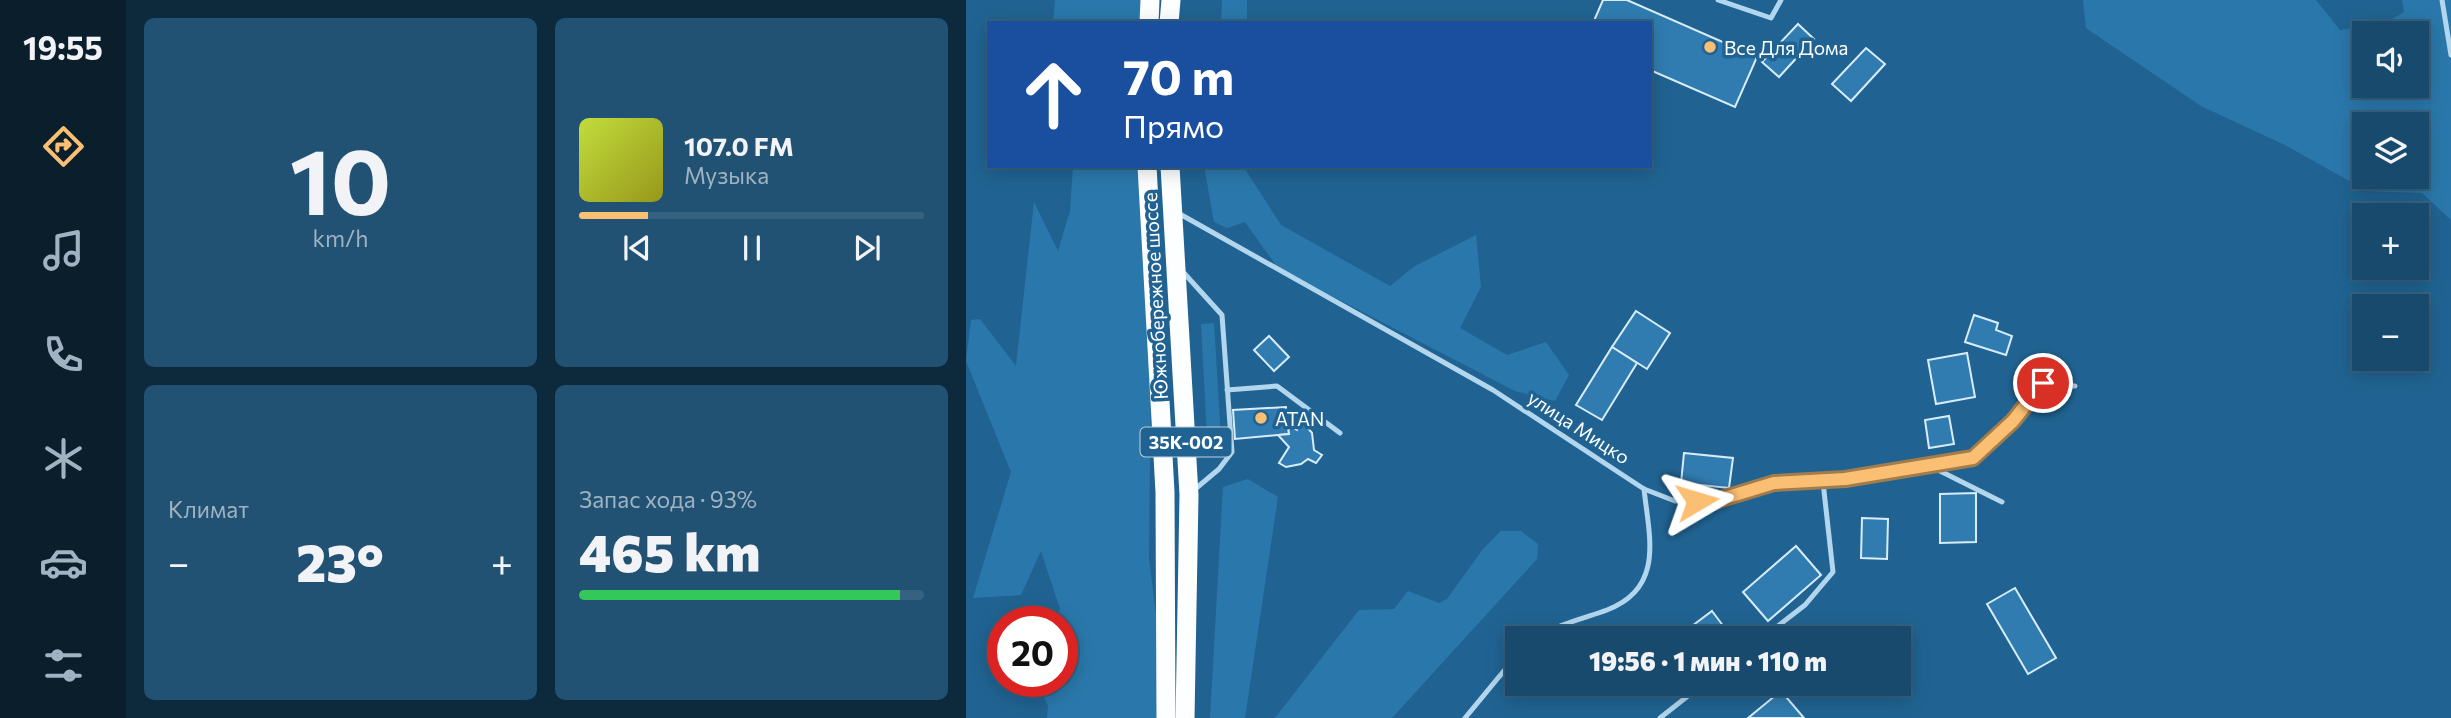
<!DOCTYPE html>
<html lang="ru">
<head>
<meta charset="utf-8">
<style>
	body { margin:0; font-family:Commissioner,sans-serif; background:#215173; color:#f1f3f6; height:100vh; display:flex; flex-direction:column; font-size:26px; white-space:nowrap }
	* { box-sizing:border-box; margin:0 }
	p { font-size:23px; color:#9fb3c2 }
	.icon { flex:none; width:38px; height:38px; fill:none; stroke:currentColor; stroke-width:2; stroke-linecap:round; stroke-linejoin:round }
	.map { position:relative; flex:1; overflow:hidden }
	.details { display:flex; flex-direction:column; gap:18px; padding:18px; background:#0d293c; width:840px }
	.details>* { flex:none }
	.guide { position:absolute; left:21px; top:21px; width:665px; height:147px; border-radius:0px; box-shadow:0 4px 18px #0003,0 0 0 2px #366281; background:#1a4fa0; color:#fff; overflow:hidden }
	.tools { position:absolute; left:1386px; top:21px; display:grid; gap:14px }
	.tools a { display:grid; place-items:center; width:77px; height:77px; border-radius:0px; background:#184a6e; box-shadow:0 4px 18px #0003,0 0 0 2px #366281; font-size:35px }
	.speed { position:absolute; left:21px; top:606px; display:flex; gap:14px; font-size:35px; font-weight:700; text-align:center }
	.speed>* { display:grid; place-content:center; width:91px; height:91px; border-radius:50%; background:#184a6e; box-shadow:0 4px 18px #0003,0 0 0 2px #366281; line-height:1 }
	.speed .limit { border:10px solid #d22; background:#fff; color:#111 }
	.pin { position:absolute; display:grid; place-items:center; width:60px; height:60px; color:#fff; margin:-30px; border:4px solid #fff; border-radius:50%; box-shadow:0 2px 7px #0007 }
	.me { position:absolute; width:77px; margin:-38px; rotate:83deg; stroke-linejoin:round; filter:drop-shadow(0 0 5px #0008) }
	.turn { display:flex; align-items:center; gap:24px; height:147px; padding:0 21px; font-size:32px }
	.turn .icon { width:91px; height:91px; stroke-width:2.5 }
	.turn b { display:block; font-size:49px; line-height:60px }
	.big { font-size:52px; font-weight:800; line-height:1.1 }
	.details .widget { flex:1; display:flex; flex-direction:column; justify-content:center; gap:10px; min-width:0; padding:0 24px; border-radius:10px; background:#215173 }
	.details .dial { align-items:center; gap:0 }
	.dial b { font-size:91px; line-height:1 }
	.song { display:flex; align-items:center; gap:21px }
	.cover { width:84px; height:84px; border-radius:10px; background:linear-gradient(135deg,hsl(70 70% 55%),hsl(60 70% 35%)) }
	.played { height:7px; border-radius:4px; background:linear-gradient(90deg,#fbbf73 20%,#366281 20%) }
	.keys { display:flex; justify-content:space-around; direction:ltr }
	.heat { display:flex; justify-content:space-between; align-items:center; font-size:38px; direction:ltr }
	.charge { height:10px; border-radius:5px; background:linear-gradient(90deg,#34c759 93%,#366281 0) }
	.details .tiles { flex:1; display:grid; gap:18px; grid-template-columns:repeat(2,1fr) }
	.trip { position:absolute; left:539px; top:626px; width:406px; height:70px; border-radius:0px; background:#184a6e; box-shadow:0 4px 18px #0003,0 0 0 2px #366281; font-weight:800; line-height:70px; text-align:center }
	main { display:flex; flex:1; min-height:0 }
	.dock { display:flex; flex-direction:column; width:126px; justify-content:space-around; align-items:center; background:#0a1e2c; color:#9fb3c2 }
	.dock .icon { width:49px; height:49px }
	.dock .active { color:#fbbf73 }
	.dock b { font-size:32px; color:#f1f3f6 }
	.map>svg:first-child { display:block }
</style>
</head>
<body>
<main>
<nav class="dock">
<b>19:55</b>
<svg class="icon active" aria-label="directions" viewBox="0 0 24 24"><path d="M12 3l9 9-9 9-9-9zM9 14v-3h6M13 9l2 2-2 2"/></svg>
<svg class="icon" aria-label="music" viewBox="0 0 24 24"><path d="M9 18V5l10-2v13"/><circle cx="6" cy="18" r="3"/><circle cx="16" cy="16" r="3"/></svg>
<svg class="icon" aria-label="phone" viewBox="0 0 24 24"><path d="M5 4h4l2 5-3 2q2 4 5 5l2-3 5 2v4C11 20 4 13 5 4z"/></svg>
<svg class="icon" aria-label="climate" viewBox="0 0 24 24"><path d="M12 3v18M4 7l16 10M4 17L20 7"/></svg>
<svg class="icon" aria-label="car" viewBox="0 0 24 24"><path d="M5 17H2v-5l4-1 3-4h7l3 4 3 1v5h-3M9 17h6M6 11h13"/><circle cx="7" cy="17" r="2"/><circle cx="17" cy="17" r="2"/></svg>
<svg class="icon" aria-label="filters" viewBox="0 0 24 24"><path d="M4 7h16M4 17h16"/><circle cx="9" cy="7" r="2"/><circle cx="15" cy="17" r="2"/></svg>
</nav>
<section class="details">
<div class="tiles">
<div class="widget dial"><b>10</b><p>km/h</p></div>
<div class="widget">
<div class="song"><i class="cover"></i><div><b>107.0 FM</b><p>Музыка</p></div></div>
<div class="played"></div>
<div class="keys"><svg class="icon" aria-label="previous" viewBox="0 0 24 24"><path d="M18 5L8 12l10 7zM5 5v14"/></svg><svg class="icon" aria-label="pause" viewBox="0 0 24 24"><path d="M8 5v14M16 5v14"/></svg><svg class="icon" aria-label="next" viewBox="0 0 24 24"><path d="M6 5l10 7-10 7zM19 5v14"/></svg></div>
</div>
<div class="widget"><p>Климат</p>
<div class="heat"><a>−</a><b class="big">23°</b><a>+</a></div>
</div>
<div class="widget"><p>Запас хода · 93%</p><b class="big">465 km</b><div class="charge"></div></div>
</div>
</section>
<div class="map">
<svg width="1485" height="718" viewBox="0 0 1485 718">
	<rect width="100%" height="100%" fill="#206392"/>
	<g fill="#2a78ab" fill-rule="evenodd">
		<path d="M 89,0 L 179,0 L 180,23 L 87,23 Z"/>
		<path d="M 256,0 L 281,0 L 281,23 L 255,23 Z"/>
		<path d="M 1117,0 L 1350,0 L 1374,30 L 1419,23 L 1438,12 L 1436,0 L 1485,0 L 1485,220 L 1456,193 L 1401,191 L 1319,145 L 1235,106 L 1120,28 ZM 1398,33 L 1451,33 L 1451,86 L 1398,86 ZM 1398,124 L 1451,124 L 1451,177 L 1398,177 Z"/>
		<path d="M 107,166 L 187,166 L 183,559 L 203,718 L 81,718 L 82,706 L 70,681 L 96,681 L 96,621 L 86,621 L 94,609 L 75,551 L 55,595 L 7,598 L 45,472 L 0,361 L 5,320 L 14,319 L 50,366 L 68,202 L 92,251 L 104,211 Z"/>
		<path d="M 238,166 L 277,166 L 315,225 L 424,286 L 449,266 L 510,235 L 515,287 L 494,328 L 541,355 L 580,342 L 603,375 L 589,401 L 549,391 L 312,268 L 279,222 L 261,228 L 248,222 Z"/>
		<path d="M 248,323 L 256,456 L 242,457 L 235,324 Z"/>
		<path d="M 282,479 L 312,497 L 279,718 L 244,718 L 257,487 Z"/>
		<path d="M 535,531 L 555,531 L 572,544 L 571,559 L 426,718 L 309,718 L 393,610 L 428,609 L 442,591 L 473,603 L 481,599 L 517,549 Z"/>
	</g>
	<g fill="#307cb0" stroke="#d8ecfa" stroke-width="2">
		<path d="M 637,0 L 661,0 L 791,57 L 769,107 L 684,70 L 684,23 L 627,23 Z"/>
		<path d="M 832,24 L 848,39 L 813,77 L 796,62 Z"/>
		<path d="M 900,48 L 919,64 L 885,101 L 866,84 Z"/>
		<path d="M 670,311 L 704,333 L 681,369 L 646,347 Z"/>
		<path d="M 1008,315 L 1032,323 L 1030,330 L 1046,336 L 1040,355 L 999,342 Z"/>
		<path d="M 303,336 L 323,357 L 308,371 L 288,350 Z"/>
		<path d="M 646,347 L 671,363 L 636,420 L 610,405 Z"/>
		<path d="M 1001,353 L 1009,397 L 970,404 L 962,360 Z"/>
		<path d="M 320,407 L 323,434 L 269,439 L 267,410 Z"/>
		<path d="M 983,416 L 988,444 L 963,448 L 959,420 Z"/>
		<path d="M 337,422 L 346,433 L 348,450 L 356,455 L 350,463 L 342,459 L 335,464 L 320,467 L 313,463 L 323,447 L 312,435 L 323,434 L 322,425 L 331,430 Z"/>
		<path d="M 718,453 L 767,458 L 763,488 L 715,483 Z"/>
		<path d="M 1010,493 L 1010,542 L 974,543 L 974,494 Z"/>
		<path d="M 896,518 L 922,519 L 921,559 L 895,558 Z"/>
		<path d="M 830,546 L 855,575 L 802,621 L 777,592 Z"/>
		<path d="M 1049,588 L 1090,658 L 1062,674 L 1021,604 Z"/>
		<path d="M 746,611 L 767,639 L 711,639 L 710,638 Z"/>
		<path d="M 815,691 L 838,718 L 782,718 Z"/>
	</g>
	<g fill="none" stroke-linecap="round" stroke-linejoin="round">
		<g stroke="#b2d6ed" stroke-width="5">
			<path d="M 752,0 L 805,18 L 815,0"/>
			<path d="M 1476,0 L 1485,55"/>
			<path d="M 212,213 L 527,390 L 678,489 L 709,501 L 752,500 L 808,483 L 857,482 L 966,467 L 1036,502"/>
			<path d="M 217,272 L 256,315 L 266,452 L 253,469 L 228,490"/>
			<path d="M 261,390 L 311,386 L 374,433"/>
			<path d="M 966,467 L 1007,458 L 1047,421 L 1077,383 L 1109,386"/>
			<path d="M 571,639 C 593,623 617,619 641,610 C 699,588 683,536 678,489"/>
			<path d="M 795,639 L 839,605 L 867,572 L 857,482"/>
			<path d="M 499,718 L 551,655"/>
			<path d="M 694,718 L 737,684"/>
		</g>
		<g stroke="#fcfeff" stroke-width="19">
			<path d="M 183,23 L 184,0"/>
			<path d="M 203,23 L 205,0"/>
			<path d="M 181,166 L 199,492 L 200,718"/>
			<path d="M 204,166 L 223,495 L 219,718"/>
		</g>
	</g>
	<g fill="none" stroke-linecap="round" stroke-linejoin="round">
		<defs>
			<path id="route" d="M 731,501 L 752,500 L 808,483 L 879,479 L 1007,458 L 1047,421 L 1077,383"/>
		</defs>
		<use href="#route" stroke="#a37c4b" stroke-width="18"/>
		<use href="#route" stroke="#fbbf73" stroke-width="12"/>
	</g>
	<g fill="#fbbf73" stroke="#206392" stroke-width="2.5">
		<circle cx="744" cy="47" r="7"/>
		<circle cx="295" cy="418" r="7"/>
	</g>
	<g text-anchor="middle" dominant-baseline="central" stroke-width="7" stroke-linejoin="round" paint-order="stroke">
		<rect fill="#206392" stroke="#bcd0de" stroke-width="2" x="174.5" y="427.5" width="91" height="29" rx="5"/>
		<g font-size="18" font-weight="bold" fill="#fff">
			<text x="220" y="442">35К-002</text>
		</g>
		<g font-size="19" fill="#fff" stroke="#206392" text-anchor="start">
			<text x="758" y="47">Все Для Дома</text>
			<text x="309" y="418">ATAN</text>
		</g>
		<g font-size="19" fill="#fff" stroke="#206392">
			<text transform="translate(189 296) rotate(-93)">Южнобережное шоссе</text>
			<text transform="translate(613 427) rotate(33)">улица Мицко</text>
		</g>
	</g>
</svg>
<div class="tools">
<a><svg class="icon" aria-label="sound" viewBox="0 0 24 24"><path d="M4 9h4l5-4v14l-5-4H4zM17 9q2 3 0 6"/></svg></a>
<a><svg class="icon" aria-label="layers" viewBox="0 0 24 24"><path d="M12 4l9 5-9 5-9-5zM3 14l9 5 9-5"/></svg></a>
<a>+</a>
<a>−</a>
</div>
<div class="speed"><div class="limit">20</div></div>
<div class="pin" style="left:1077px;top:383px;background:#d93025"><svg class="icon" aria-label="arrive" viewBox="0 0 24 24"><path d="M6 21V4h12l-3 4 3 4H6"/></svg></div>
<svg class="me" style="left:731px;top:501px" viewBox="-20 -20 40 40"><path d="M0-17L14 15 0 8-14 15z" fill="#fbbf73" stroke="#fff" stroke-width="4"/></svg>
<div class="trip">19:56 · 1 мин · 110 m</div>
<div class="guide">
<div class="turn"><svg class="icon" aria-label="ahead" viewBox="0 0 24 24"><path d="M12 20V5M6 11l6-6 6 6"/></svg><div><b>70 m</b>Прямо</div></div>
</div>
</div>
</main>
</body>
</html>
